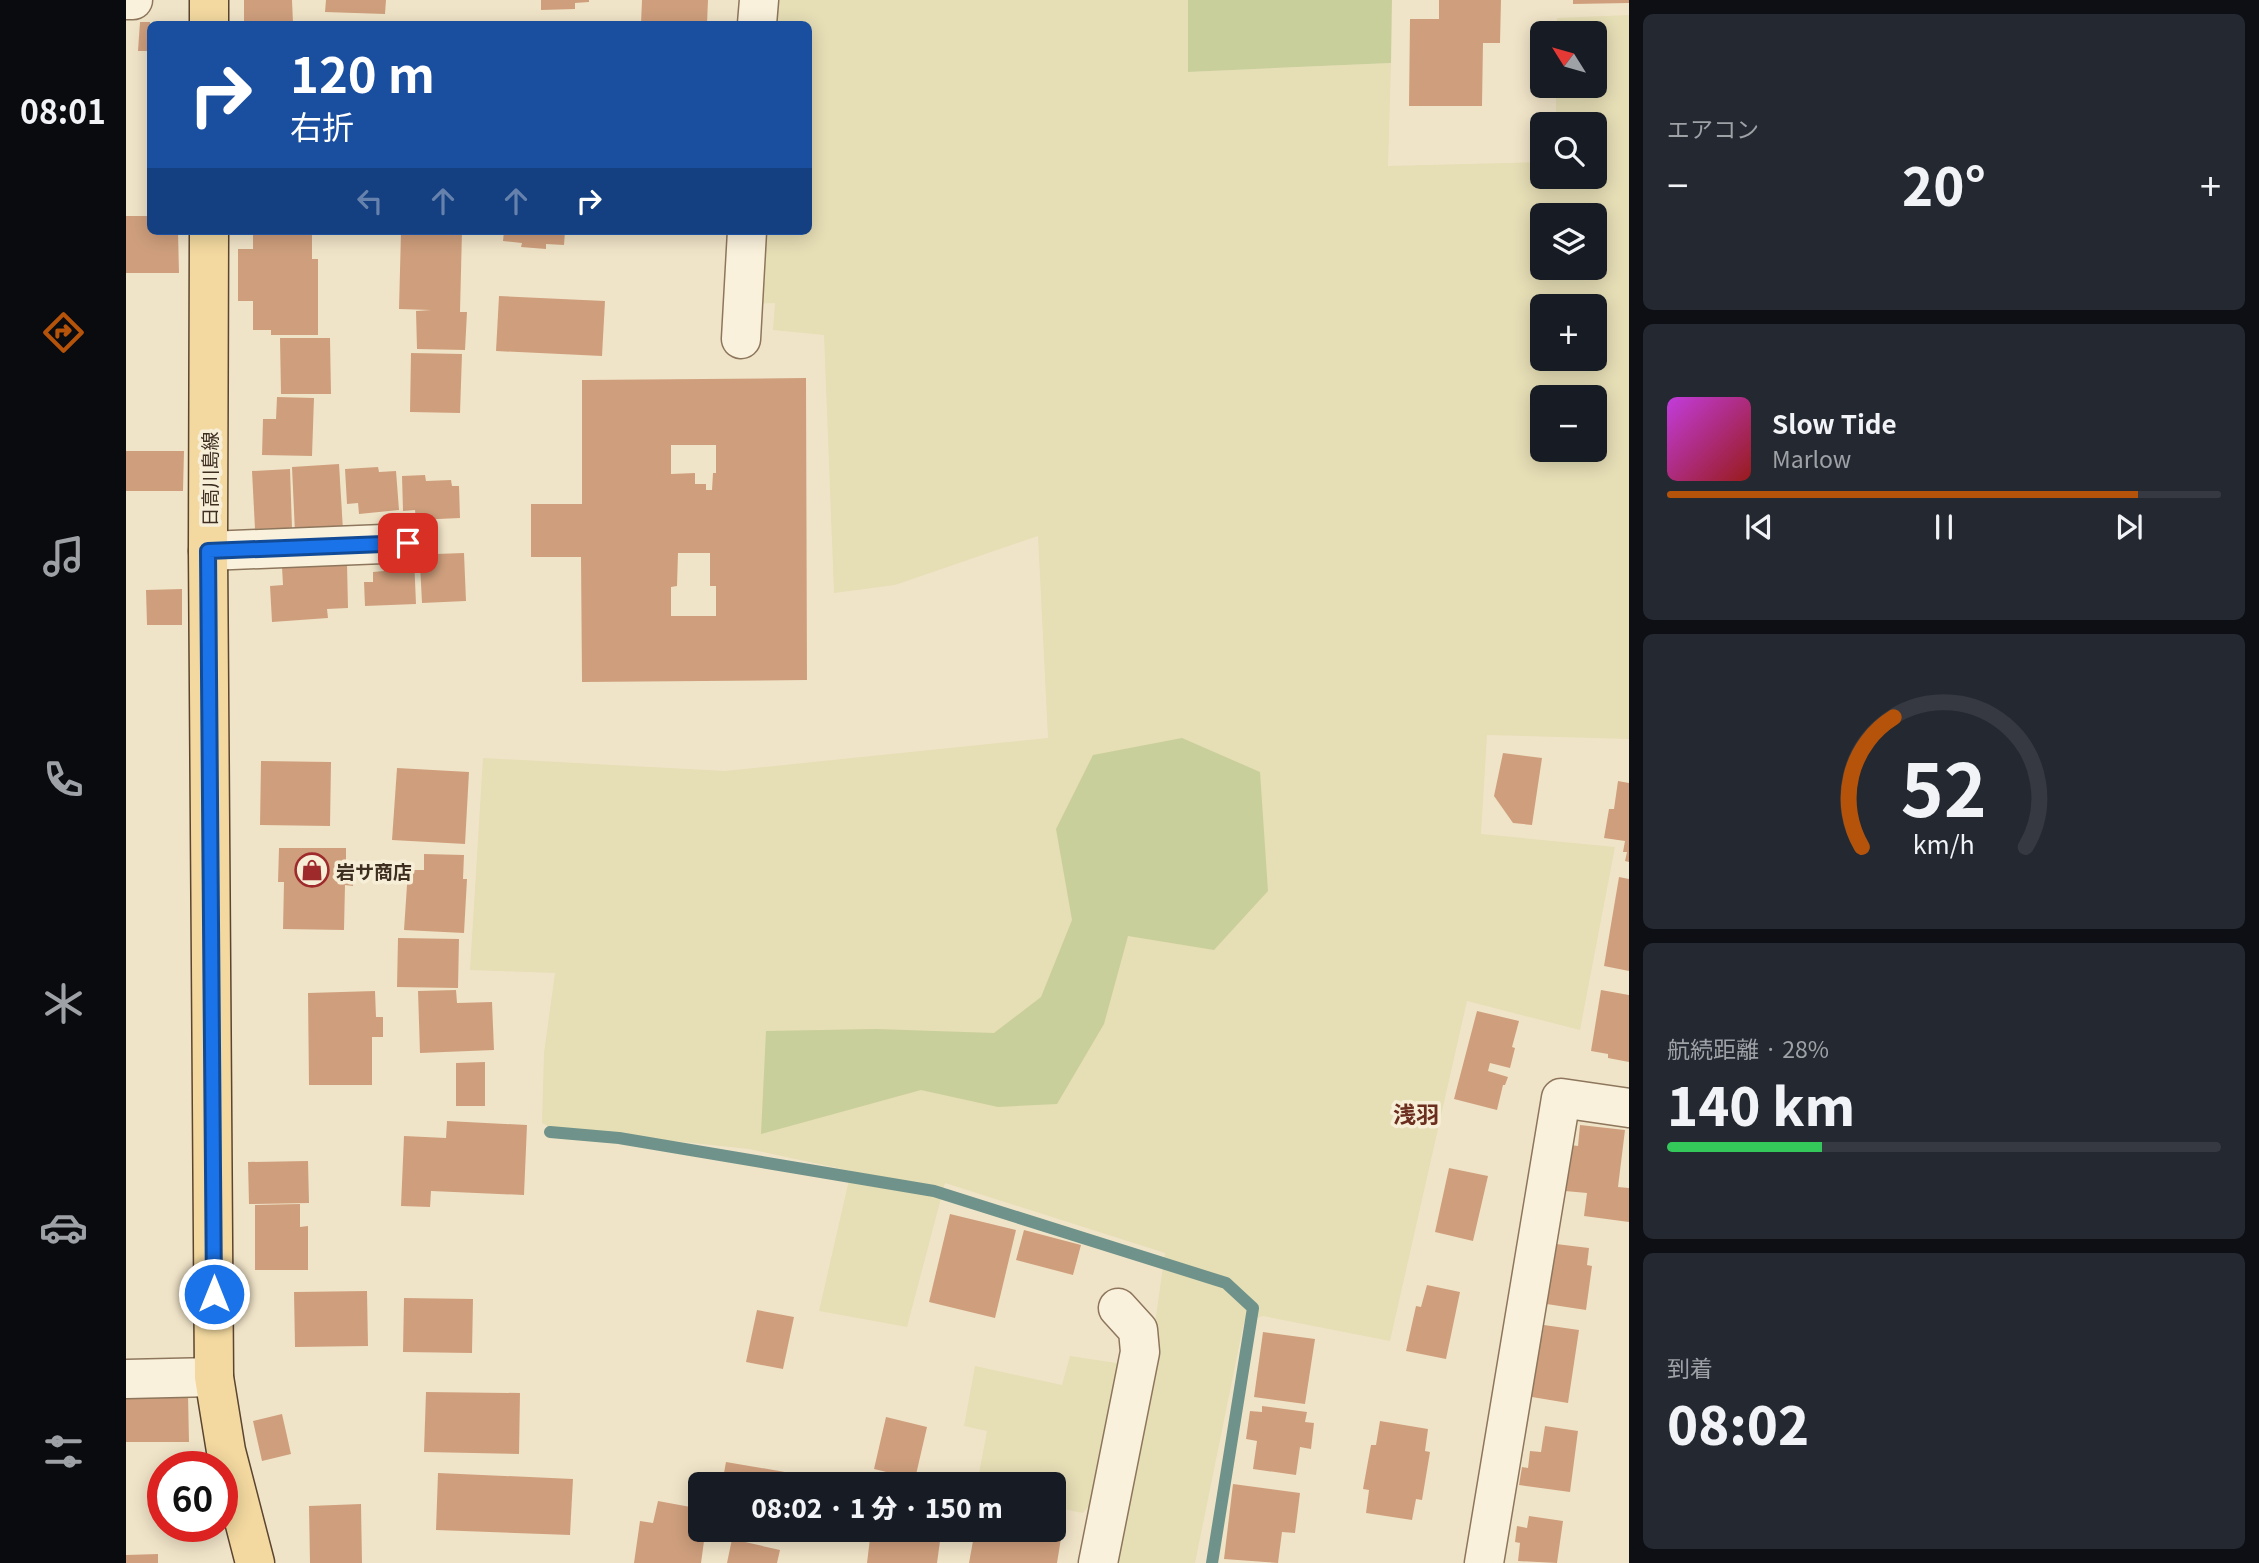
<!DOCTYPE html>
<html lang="ja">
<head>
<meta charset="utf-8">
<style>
	body { margin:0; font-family:Georgia,"Noto Sans JP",serif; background:#242831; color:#f1f3f6; height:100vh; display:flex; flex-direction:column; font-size:26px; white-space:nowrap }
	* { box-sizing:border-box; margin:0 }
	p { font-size:23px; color:#9ea1a6 }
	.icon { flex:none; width:38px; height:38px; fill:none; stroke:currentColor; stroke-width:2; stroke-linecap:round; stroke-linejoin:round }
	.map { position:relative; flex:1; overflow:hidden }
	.side { display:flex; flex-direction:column; gap:14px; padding:14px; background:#0d0f14; width:630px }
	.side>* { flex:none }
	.hud { position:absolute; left:21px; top:21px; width:665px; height:214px; border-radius:10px; box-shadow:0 4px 18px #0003; background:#1a4fa0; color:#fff; overflow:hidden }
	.needle { width:46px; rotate:307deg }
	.tools { position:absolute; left:1404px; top:21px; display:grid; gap:14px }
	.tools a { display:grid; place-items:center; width:77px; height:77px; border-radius:10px; background:#171b24; box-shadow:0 4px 18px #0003; font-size:35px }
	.speed { position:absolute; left:21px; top:1451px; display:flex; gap:14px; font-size:35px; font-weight:700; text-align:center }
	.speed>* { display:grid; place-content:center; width:91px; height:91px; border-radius:50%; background:#171b24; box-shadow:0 4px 18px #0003; line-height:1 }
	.speed .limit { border:10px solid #d22; background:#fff; color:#111 }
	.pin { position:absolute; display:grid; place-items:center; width:60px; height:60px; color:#fff; margin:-30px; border-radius:14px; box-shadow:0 4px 10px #0006 }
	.me { position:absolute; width:77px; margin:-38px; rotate:0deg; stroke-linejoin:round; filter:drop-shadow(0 0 5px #0008) }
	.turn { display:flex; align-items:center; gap:24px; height:147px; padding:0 28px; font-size:32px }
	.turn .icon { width:91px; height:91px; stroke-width:2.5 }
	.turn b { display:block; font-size:49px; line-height:60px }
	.lanes { display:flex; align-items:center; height:66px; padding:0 28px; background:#0003; justify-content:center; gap:35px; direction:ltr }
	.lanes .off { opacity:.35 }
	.big { font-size:52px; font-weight:800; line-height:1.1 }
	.side .card { flex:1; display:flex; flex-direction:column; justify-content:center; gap:10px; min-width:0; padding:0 24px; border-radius:10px; background:#242831 }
	.side .dial { align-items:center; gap:0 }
	.dial svg { height:182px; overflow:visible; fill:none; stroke:#363941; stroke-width:7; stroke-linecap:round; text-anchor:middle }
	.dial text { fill:#f1f3f6; stroke:none }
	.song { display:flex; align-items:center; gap:21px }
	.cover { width:84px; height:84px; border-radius:10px; background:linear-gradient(135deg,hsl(290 70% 55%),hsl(0 70% 35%)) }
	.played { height:7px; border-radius:4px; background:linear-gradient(90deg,#b45309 85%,#363941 85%) }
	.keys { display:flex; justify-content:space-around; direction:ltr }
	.heat { display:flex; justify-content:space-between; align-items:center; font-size:38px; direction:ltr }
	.charge { height:10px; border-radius:5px; background:linear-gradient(90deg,#34c759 28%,#363941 0) }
	.trip { position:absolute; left:562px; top:1472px; width:378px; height:70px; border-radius:10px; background:#171b24; box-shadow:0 4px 18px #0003; font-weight:800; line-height:70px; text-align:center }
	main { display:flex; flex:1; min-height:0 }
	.menu { display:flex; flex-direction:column; width:126px; justify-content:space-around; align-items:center; background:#090b0e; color:#9ea1a6 }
	.menu .icon { width:49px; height:49px }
	.menu .selected { color:#b45309 }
	.menu b { font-size:32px; color:#f1f3f6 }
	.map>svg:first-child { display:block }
</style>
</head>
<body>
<main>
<nav class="menu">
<b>08:01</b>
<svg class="icon selected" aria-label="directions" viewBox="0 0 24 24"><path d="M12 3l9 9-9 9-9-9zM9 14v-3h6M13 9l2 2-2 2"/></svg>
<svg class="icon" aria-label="music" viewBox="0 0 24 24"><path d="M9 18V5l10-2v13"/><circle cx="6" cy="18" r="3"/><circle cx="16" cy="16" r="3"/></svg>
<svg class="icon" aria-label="phone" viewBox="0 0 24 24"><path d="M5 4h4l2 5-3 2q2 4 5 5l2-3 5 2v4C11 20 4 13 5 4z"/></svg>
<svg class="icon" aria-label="climate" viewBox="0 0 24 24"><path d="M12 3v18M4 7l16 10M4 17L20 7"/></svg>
<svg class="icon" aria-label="car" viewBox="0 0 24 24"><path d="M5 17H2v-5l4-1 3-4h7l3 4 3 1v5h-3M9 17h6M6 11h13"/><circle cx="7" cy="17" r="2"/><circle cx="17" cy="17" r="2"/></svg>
<svg class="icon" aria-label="filters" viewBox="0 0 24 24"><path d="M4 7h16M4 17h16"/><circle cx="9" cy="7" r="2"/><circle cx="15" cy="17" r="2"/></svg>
</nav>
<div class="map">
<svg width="1503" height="1563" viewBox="0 0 1503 1563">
	<rect width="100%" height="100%" fill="#f0e4c8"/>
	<g fill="#e6deb5" fill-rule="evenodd">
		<path d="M 646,0 L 1062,0 L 1063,72 L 1265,63 L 1262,166 L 1416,162 L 1416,177 L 1468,177 L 1468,124 L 1430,124 L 1430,86 L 1468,86 L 1468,33 L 1431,33 L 1431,18 L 1503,15 L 1503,739 L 1361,735 L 1355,834 L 1489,847 L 1454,1030 L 1341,1001 L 1264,1341 L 1137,1316 L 1118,1322 L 1069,1563 L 983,1563 L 1020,1386 L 1039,1253 L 819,1183 L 781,1327 L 693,1311 L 725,1171 L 623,1149 L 425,1128 L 416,1123 L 418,1053 L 429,973 L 344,970 L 357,758 L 599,771 L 922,738 L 912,536 L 769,585 L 708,593 L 698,335 L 647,330 L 649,303 L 626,304 L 631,231 L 682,231 L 682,24 L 644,24 ZM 1416,215 L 1468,215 L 1468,268 L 1416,268 ZM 1416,306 L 1468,306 L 1468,359 L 1416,359 ZM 1416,397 L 1468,397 L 1468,450 L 1416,450 Z"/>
		<path d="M 944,1356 L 997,1364 L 967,1501 L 957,1513 L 928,1507 L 928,1484 L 851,1484 L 861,1431 L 838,1426 L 849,1366 L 936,1385 Z"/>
	</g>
	<g fill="#c9cf9b">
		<path d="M 1062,0 L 1266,0 L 1265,63 L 1062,72 Z"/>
		<path d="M 1056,738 L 1134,772 L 1142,891 L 1088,950 L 1002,936 L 978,1024 L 931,1104 L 872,1107 L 795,1090 L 635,1134 L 640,1031 L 750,1029 L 868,1033 L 915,997 L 946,920 L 930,829 L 967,755 Z"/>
	</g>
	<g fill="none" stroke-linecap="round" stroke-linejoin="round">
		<path stroke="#6f938a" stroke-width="12" d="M 424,1132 L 493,1138 L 808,1191 L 1100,1283 L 1127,1308 L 1086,1563"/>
	</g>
	<g fill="#cf9f7d" fill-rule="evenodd">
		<path d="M 118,0 L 166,0 L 167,23 L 118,24 Z"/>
		<path d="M 200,0 L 260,0 L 259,14 L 199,12 Z"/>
		<path d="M 415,0 L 463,0 L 463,2 L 449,3 L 449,9 L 415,10 Z"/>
		<path d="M 516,0 L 582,0 L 581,24 L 515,24 Z"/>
		<path d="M 1313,0 L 1375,0 L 1374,43 L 1357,43 L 1356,106 L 1283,106 L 1284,19 L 1313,19 Z"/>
		<path d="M 1447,0 L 1503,0 L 1503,3 L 1447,4 Z"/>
		<path d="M 14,22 L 24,22 L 24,51 L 12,51 Z"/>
		<path d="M 0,216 L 24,216 L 24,231 L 52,231 L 53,273 L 0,273 Z"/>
		<path d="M 127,231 L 186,231 L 186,259 L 192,259 L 192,335 L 145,335 L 145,330 L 127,330 L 127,301 L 112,301 L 112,249 L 127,249 Z"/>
		<path d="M 292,231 L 336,231 L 334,312 L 341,312 L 339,350 L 291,349 L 290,311 L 305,310 L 273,309 L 275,232 Z"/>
		<path d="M 378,231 L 439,231 L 438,245 L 420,244 L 420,249 L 395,247 L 396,243 L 377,241 Z"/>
		<path d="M 373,296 L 479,301 L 476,356 L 370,351 Z"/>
		<path d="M 154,338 L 204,338 L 205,394 L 155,394 Z"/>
		<path d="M 285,353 L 336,354 L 334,413 L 284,412 Z"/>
		<path d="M 680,378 L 681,680 L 456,682 L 455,557 L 405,557 L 405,504 L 456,504 L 456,380 ZM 545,445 L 590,445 L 590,473 L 587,473 L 586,490 L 580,490 L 580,484 L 569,484 L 569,473 L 545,474 ZM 552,553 L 584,553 L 584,586 L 590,586 L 590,616 L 545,616 L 545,587 L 551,586 Z"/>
		<path d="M 151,397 L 188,398 L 186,456 L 136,455 L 137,419 L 150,419 Z"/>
		<path d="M 0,451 L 58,451 L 57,491 L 0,491 Z"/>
		<path d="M 213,464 L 217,530 L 169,533 L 166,467 Z"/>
		<path d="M 252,467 L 253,472 L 270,471 L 273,510 L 233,514 L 232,503 L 221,504 L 219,469 Z"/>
		<path d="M 164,469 L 166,528 L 129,529 L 126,471 Z"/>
		<path d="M 299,475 L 300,481 L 325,480 L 326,486 L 333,486 L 334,518 L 290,520 L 289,510 L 277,511 L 276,476 Z"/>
		<path d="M 338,553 L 340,601 L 296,603 L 294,564 L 310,564 L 310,554 Z"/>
		<path d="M 288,557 L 290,604 L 239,606 L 238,582 L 247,582 L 247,572 L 258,571 L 258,559 Z"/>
		<path d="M 221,563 L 222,608 L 201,609 L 202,618 L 146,622 L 144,586 L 157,585 L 156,567 Z"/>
		<path d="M 56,589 L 56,625 L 21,625 L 20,590 Z"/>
		<path d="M 1377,753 L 1416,758 L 1406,825 L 1387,823 L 1368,796 Z"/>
		<path d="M 135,761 L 205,762 L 204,826 L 134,825 Z"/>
		<path d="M 271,768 L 343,772 L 339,844 L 266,840 Z"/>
		<path d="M 1492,781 L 1503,783 L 1503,862 L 1499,861 L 1501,852 L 1497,852 L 1499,841 L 1478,838 L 1483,809 L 1488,809 Z"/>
		<path d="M 153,848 L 220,848 L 220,862 L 228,862 L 227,886 L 219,885 L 218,930 L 157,929 L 158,882 L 152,882 Z"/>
		<path d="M 298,854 L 338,855 L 337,879 L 341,879 L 338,933 L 278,930 L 282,870 L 298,870 Z"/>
		<path d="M 1493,877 L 1503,879 L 1503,971 L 1478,966 Z"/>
		<path d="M 272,938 L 333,939 L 332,988 L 271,987 Z"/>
		<path d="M 330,990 L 331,1003 L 366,1002 L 368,1050 L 294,1053 L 292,991 Z"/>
		<path d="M 1475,990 L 1503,995 L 1503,1062 L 1482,1058 L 1482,1054 L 1465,1051 Z"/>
		<path d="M 249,991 L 250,1017 L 257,1017 L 257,1037 L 246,1037 L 246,1085 L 183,1085 L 182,993 Z"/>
		<path d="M 1351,1011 L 1393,1021 L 1386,1047 L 1389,1048 L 1384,1068 L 1364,1063 L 1362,1071 L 1382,1077 L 1379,1085 L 1377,1085 L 1371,1110 L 1328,1099 Z"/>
		<path d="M 359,1062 L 359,1106 L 330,1106 L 330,1063 Z"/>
		<path d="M 321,1121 L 401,1125 L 398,1195 L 305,1191 L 304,1207 L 275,1206 L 278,1136 L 320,1138 Z"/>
		<path d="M 1454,1125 L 1499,1130 L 1492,1187 L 1503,1188 L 1503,1222 L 1458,1216 L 1461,1193 L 1439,1191 L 1445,1145 L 1452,1146 Z"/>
		<path d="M 182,1161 L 183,1203 L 123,1204 L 122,1162 Z"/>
		<path d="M 1323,1168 L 1362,1176 L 1347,1241 L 1309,1232 Z"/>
		<path d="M 174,1204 L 174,1227 L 182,1226 L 182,1270 L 129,1270 L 129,1205 Z"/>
		<path d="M 824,1214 L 890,1230 L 869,1318 L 803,1302 Z"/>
		<path d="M 898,1230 L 955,1245 L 947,1275 L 890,1260 Z"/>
		<path d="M 1430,1244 L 1463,1248 L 1461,1265 L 1466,1266 L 1460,1310 L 1414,1303 Z"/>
		<path d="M 1301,1285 L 1334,1292 L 1320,1359 L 1280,1351 L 1290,1306 L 1295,1307 Z"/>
		<path d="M 241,1291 L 242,1346 L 169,1347 L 168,1292 Z"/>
		<path d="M 278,1298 L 347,1299 L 346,1353 L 277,1352 Z"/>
		<path d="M 631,1310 L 668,1317 L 657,1369 L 620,1362 Z"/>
		<path d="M 1418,1325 L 1453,1330 L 1442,1403 L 1400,1396 L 1405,1335 L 1416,1337 Z"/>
		<path d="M 1137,1332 L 1189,1339 L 1179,1404 L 1128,1397 Z"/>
		<path d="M 300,1392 L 394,1393 L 393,1454 L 298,1452 Z"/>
		<path d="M 62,1394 L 63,1442 L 0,1442 L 0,1395 Z"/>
		<path d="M 1136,1406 L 1181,1412 L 1179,1422 L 1188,1423 L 1185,1449 L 1174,1447 L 1170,1475 L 1127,1469 L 1131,1441 L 1120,1439 L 1124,1411 L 1136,1412 Z"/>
		<path d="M 156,1414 L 165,1454 L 136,1461 L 127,1421 Z"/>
		<path d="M 760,1417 L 801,1427 L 789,1479 L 748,1469 Z"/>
		<path d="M 1254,1421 L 1302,1429 L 1299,1451 L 1304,1452 L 1296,1500 L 1290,1499 L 1286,1520 L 1240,1513 L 1243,1490 L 1237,1489 L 1245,1445 L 1250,1445 Z"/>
		<path d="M 1419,1426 L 1452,1431 L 1444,1492 L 1393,1485 L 1396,1467 L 1402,1468 L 1404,1451 L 1415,1452 Z"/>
		<path d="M 600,1462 L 659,1472 L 657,1484 L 596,1484 Z"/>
		<path d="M 312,1473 L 447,1479 L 444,1535 L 310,1530 Z"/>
		<path d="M 1107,1484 L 1174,1493 L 1169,1533 L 1156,1532 L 1152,1563 L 1098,1559 Z"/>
		<path d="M 532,1501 L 570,1508 L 565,1532 L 579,1534 L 575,1563 L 508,1563 L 514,1521 L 527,1523 Z"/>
		<path d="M 235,1504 L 236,1563 L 184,1563 L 183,1506 Z"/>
		<path d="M 1403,1516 L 1437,1521 L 1431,1563 L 1392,1561 L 1394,1543 L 1389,1542 L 1391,1526 L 1401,1528 Z"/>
		<path d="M 745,1530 L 772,1530 L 815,1534 L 811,1563 L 741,1563 Z"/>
		<path d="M 849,1530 L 922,1530 L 936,1532 L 931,1563 L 843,1563 Z"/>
		<path d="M 606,1539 L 654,1550 L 651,1563 L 601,1563 Z"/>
		<path d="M 32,1554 L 32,1563 L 0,1563 L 0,1555 Z"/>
	</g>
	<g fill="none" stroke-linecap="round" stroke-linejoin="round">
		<defs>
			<g id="minor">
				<path d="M 0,0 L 7,0"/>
				<path d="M 631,24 L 633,0"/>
				<path d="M 615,339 L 621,231"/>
				<path d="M 82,551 L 282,543"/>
				<path d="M 0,1379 L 88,1377"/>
				<path d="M 972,1563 L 1014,1352 L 1012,1330 L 992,1308"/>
				<path d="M 1358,1563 L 1435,1098 L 1503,1108"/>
			</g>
			<g id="major">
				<path d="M 83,24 L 83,0"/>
				<path d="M 83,231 L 82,551 L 88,1377 L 100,1451 L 129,1563"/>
			</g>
		</defs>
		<use href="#minor" stroke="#8d765c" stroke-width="41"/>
		<use href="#major" stroke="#5b4430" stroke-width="41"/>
		<use href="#minor" stroke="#faf1dc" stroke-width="38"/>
		<use href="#major" stroke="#f3d9a0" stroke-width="38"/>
	</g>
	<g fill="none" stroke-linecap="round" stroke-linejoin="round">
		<defs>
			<path id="route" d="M 88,1294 L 82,551 L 282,543"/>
		</defs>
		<use href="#route" stroke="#114b97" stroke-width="18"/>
		<use href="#route" stroke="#1a73e8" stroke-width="12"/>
	</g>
	<defs>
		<symbol id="shop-ring" viewBox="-11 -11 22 22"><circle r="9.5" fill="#f7eed8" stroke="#9e2a2b" stroke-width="1.5"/><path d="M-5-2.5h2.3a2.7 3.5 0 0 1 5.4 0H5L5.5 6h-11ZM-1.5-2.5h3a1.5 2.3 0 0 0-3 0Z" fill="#9e2a2b"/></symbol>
	</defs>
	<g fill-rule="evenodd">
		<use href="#shop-ring" x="167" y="851" width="38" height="38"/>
	</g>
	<g text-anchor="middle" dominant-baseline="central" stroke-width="7" stroke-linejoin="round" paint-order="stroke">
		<g font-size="19" fill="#3d2e20" stroke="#f7eed8">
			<text transform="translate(82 479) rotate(-90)">日高川島線</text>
		</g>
		<g font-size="19" font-weight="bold" fill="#3d2e20" stroke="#f7eed8" text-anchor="start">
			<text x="210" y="870">岩サ商店</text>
		</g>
		<g font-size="23" font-weight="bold" fill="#6b2e1e" stroke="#f7eed8">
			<text x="1290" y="1113">浅羽</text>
		</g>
	</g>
</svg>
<div class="tools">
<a><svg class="needle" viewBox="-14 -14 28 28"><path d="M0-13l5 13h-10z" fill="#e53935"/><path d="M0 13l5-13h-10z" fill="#9ea1a6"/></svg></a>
<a><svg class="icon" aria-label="search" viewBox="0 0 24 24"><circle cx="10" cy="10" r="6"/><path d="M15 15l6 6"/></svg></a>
<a><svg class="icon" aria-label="layers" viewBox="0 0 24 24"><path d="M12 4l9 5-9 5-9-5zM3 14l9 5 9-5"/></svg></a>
<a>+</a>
<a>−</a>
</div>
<div class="speed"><div class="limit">60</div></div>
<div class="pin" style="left:282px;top:543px;background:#d93025"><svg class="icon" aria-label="arrive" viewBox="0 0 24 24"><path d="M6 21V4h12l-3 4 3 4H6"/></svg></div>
<svg class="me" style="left:88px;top:1294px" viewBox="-20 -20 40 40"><circle r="17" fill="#1a73e8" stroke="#fff" stroke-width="3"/><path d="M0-11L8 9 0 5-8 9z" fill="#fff"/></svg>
<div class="trip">08:02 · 1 分 · 150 m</div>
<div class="hud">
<div class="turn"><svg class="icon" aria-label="right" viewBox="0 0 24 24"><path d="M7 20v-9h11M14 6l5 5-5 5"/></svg><div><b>120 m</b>右折</div></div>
<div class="lanes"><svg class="icon off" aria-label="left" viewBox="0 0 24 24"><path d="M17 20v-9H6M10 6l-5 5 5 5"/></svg><svg class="icon off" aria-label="ahead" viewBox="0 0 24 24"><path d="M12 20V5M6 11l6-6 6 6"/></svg><svg class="icon off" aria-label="ahead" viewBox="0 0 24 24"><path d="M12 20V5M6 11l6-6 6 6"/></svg><svg class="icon" aria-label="right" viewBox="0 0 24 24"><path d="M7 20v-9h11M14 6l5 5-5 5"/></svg></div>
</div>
</div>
<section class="side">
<div class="card"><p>エアコン</p>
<div class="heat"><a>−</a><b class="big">20°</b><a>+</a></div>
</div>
<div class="card">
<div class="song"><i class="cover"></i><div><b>Slow Tide</b><p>Marlow</p></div></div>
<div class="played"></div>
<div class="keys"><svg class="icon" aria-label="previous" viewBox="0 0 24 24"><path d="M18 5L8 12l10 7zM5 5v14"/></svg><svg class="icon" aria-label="pause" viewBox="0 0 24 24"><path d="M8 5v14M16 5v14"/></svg><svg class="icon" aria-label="next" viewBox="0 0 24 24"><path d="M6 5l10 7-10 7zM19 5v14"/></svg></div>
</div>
<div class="card dial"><svg viewBox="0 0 100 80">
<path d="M14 69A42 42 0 1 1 86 69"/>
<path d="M14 69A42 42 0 0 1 28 12" stroke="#b45309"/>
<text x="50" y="56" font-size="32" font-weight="700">52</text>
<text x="50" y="72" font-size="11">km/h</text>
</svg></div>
<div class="card"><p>航続距離 · 28%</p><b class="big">140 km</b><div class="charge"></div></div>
<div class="card"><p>到着</p><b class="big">08:02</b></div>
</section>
</main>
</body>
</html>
